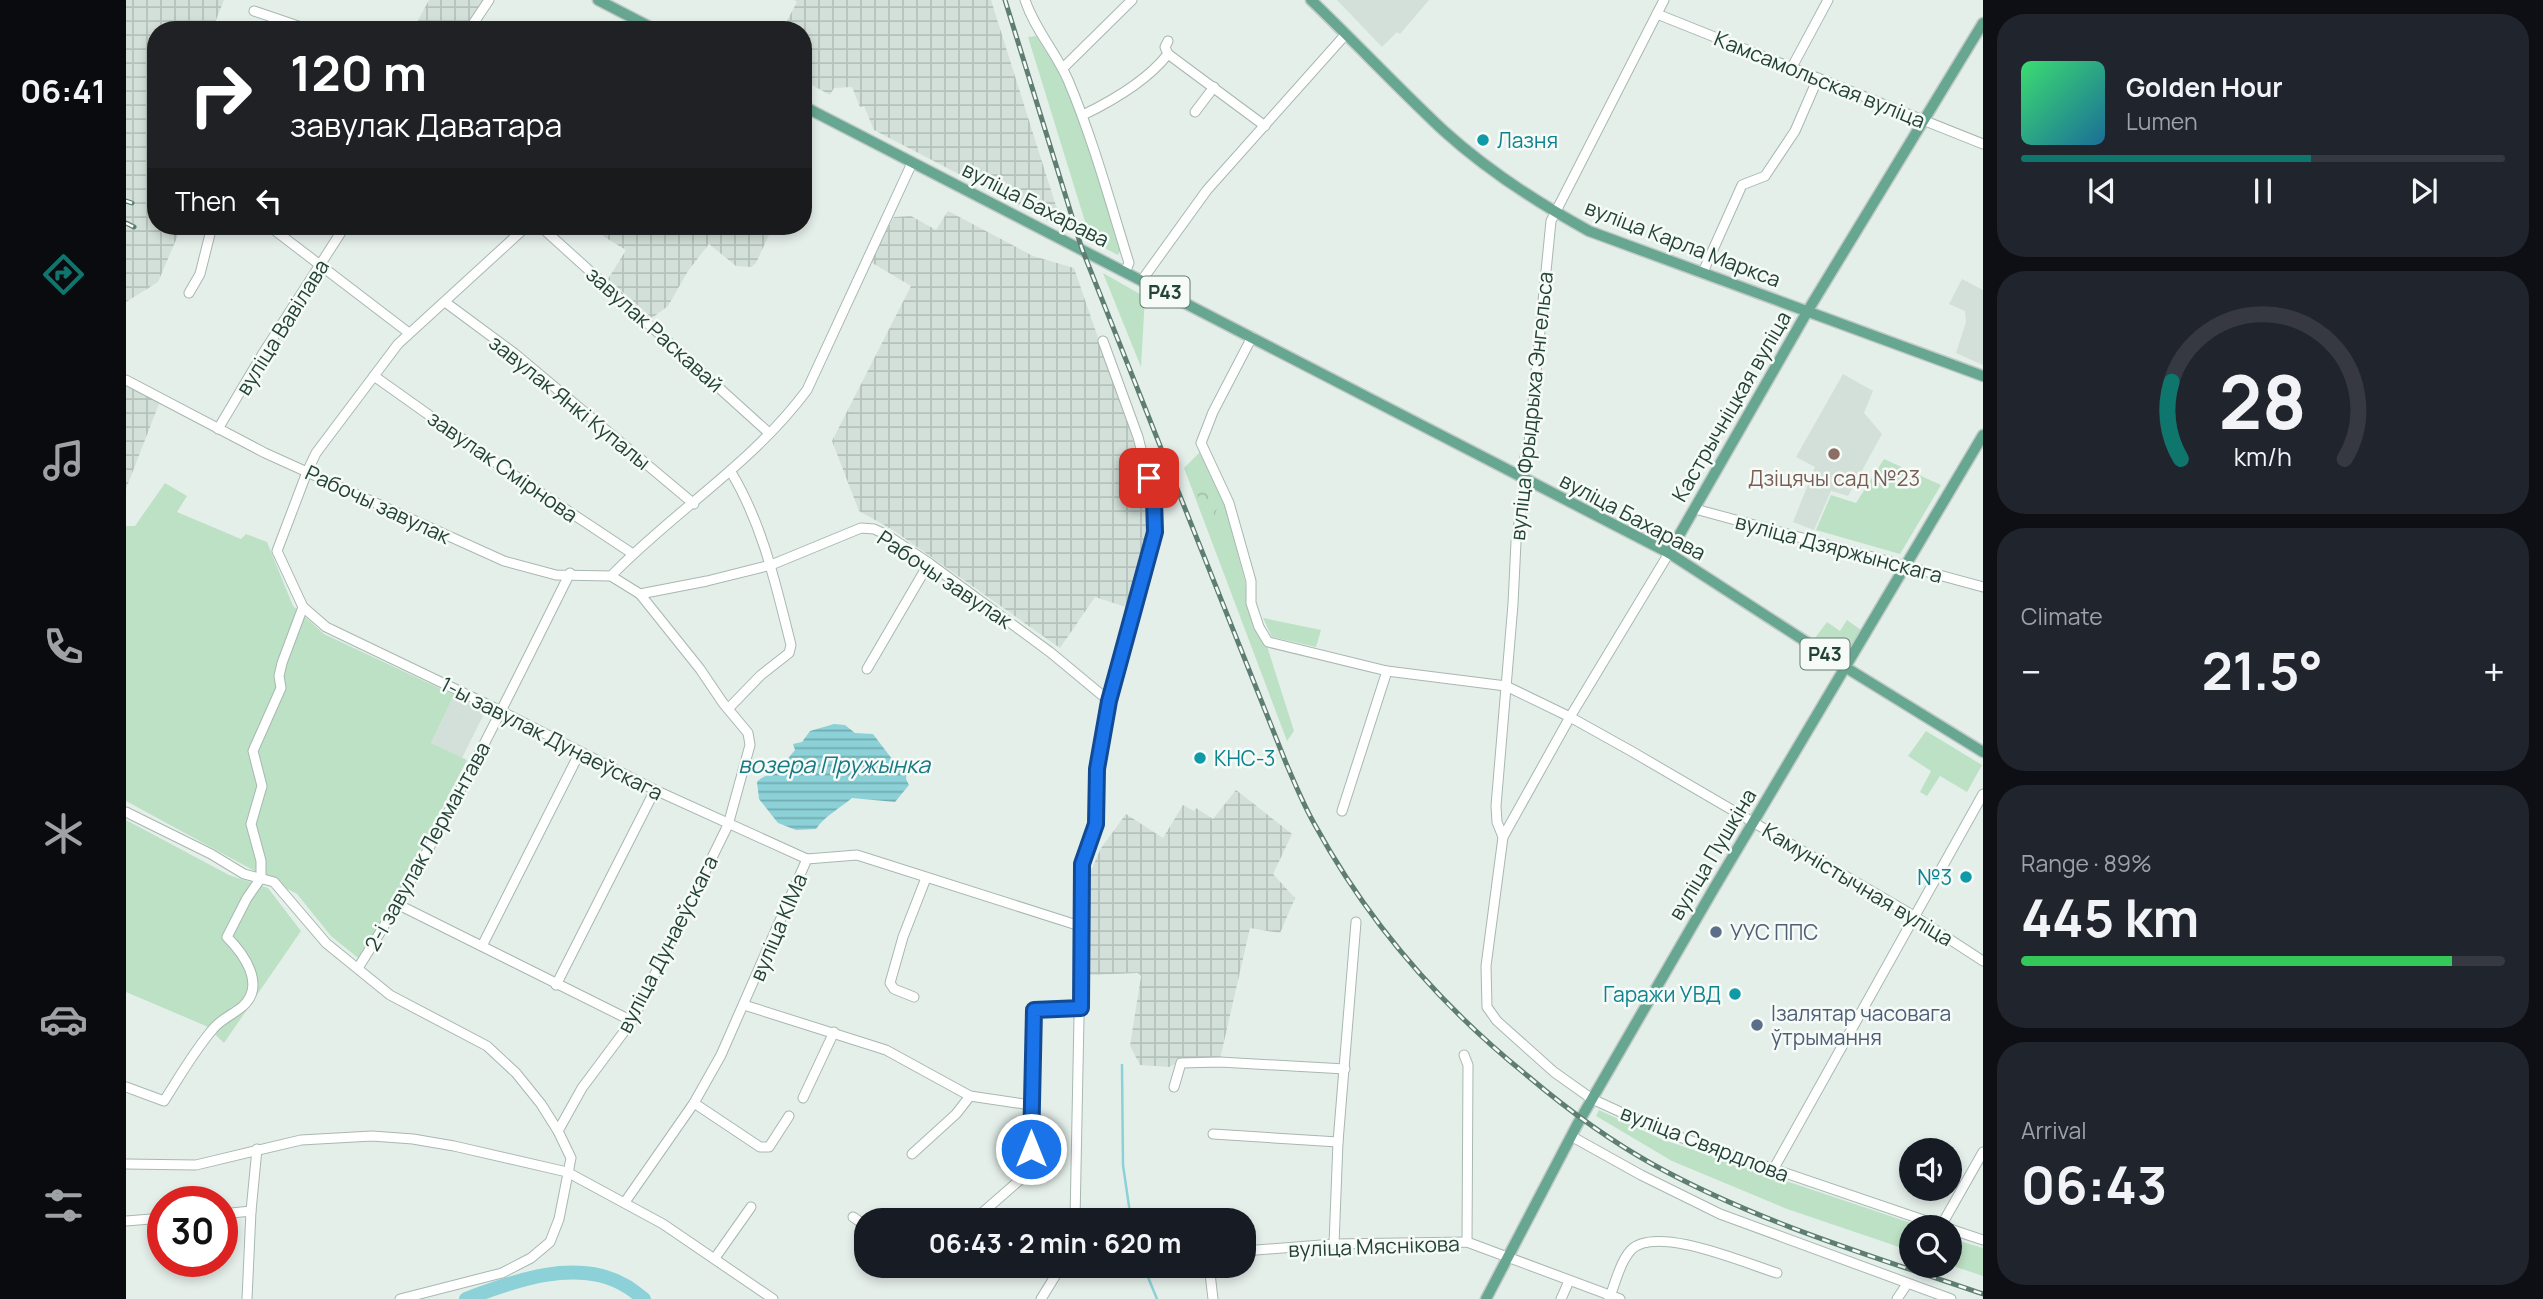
<!DOCTYPE html>
<html lang="en">
<head>
<meta charset="utf-8">
<style>
	body { margin:0; font-family:Manrope,sans-serif; background:#20242c; color:#f1f3f6; height:100vh; display:flex; flex-direction:column; font-size:26px; white-space:nowrap }
	* { box-sizing:border-box; margin:0 }
	p { font-size:23px; color:#9ea1a6 }
	.icon { flex:none; width:38px; height:38px; fill:none; stroke:currentColor; stroke-width:2; stroke-linecap:round; stroke-linejoin:round }
	.map { position:relative; flex:1; overflow:hidden }
	.panel { display:flex; flex-direction:column; gap:14px; padding:14px; background:#0d0f14; width:560px }
	.panel>* { flex:none }
	.guide { position:absolute; left:21px; top:21px; width:665px; height:214px; border-radius:28px; box-shadow:0 4px 10px #0003; background:#202124; color:#fff; overflow:hidden }
	.controls { position:absolute; left:1773px; top:1138px; display:grid; gap:14px }
	.controls a { display:grid; place-items:center; width:63px; height:63px; border-radius:50%; background:#171b24; box-shadow:0 4px 10px #0003; font-size:35px }
	.speed { position:absolute; left:21px; top:1186px; display:flex; gap:14px; font-size:35px; font-weight:700; text-align:center }
	.speed>* { display:grid; place-content:center; width:91px; height:91px; border-radius:50%; background:#171b24; box-shadow:0 4px 10px #0003; line-height:1 }
	.speed .limit { border:10px solid #d22; background:#fff; color:#111 }
	.pin { position:absolute; display:grid; place-items:center; width:60px; height:60px; color:#fff; margin:-30px; border-radius:14px; box-shadow:0 4px 10px #0006 }
	.me { position:absolute; width:77px; margin:-38px; rotate:0deg; stroke-linejoin:round; filter:drop-shadow(0 0 5px #0008) }
	.turn { display:flex; align-items:center; gap:24px; height:147px; padding:0 28px; font-size:32px }
	.turn .icon { width:91px; height:91px; stroke-width:2.5 }
	.turn b { display:block; font-size:49px; line-height:60px }
	.then { display:flex; align-items:center; height:66px; padding:0 28px; background:#0003; gap:14px; font-size:26px }
	.big { font-size:52px; font-weight:700; line-height:1.1 }
	.panel .tile { flex:1; display:flex; flex-direction:column; justify-content:center; gap:10px; min-width:0; padding:0 24px; border-radius:28px; background:#20242c }
	.panel .dial { align-items:center; gap:0 }
	.dial svg { height:182px; overflow:visible; fill:none; stroke:#363941; stroke-width:7; stroke-linecap:round; text-anchor:middle }
	.dial text { fill:#f1f3f6; stroke:none }
	.song { display:flex; align-items:center; gap:21px }
	.cover { width:84px; height:84px; border-radius:10px; background:linear-gradient(135deg,hsl(140 70% 55%),hsl(200 70% 35%)) }
	.played { height:7px; border-radius:4px; background:linear-gradient(90deg,#0f766e 60%,#363941 60%) }
	.keys { display:flex; justify-content:space-around; direction:ltr }
	.heat { display:flex; justify-content:space-between; align-items:center; font-size:38px; direction:ltr }
	.charge { height:10px; border-radius:5px; background:linear-gradient(90deg,#34c759 89%,#363941 0) }
	.trip { position:absolute; left:728px; top:1208px; width:402px; height:70px; border-radius:28px; background:#171b24; box-shadow:0 4px 10px #0003; font-weight:700; line-height:70px; text-align:center }
	main { display:flex; flex:1; min-height:0 }
	.dock { display:flex; flex-direction:column; width:126px; justify-content:space-around; align-items:center; background:#090b0e; color:#9ea1a6 }
	.dock .icon { width:49px; height:49px }
	.dock .on { color:#0f766e }
	.dock b { font-size:32px; color:#f1f3f6 }
	.map>svg:first-child { display:block }
</style>
</head>
<body>
<main>
<nav class="dock">
<b>06:41</b>
<svg class="icon on" aria-label="directions" viewBox="0 0 24 24"><path d="M12 3l9 9-9 9-9-9zM9 14v-3h6M13 9l2 2-2 2"/></svg>
<svg class="icon" aria-label="music" viewBox="0 0 24 24"><path d="M9 18V5l10-2v13"/><circle cx="6" cy="18" r="3"/><circle cx="16" cy="16" r="3"/></svg>
<svg class="icon" aria-label="phone" viewBox="0 0 24 24"><path d="M5 4h4l2 5-3 2q2 4 5 5l2-3 5 2v4C11 20 4 13 5 4z"/></svg>
<svg class="icon" aria-label="climate" viewBox="0 0 24 24"><path d="M12 3v18M4 7l16 10M4 17L20 7"/></svg>
<svg class="icon" aria-label="car" viewBox="0 0 24 24"><path d="M5 17H2v-5l4-1 3-4h7l3 4 3 1v5h-3M9 17h6M6 11h13"/><circle cx="7" cy="17" r="2"/><circle cx="17" cy="17" r="2"/></svg>
<svg class="icon" aria-label="filters" viewBox="0 0 24 24"><path d="M4 7h16M4 17h16"/><circle cx="9" cy="7" r="2"/><circle cx="15" cy="17" r="2"/></svg>
</nav>
<div class="map">
<svg width="1857" height="1299" viewBox="0 0 1857 1299">
	<defs>
		<pattern id="industrial-grid" width="8" height="8" patternUnits="userSpaceOnUse" patternTransform="scale(1.75)"><rect width="8" height="8" fill="#d3dfd9"/><path d="M0 4h8M4 0v8" fill="none" stroke="#b5c1bb"/></pattern>
		<pattern id="forest-crowns" width="20" height="18" patternUnits="userSpaceOnUse" patternTransform="scale(1.75)"><rect width="20" height="18" fill="#bde1c4"/><path d="M2 6a3 3 0 1 1 6 0M12 15a3 3 0 1 1 6 0" fill="none" stroke="#a2c2a9"/></pattern>
		<pattern id="water-rules" width="6" height="5" patternUnits="userSpaceOnUse" patternTransform="scale(1.75)"><rect width="6" height="5" fill="#8bd1d7"/><path d="M0 2.5h6" fill="none" stroke="#71abaf"/></pattern>
	</defs>
	<rect width="100%" height="100%" fill="#e5efea"/>
	<g fill="#d3dfd9">
		<path d="M 1211,0 L 1303,0 L 1274,34 L 1271,32 L 1256,47 Z"/>
		<path d="M 1836,279 L 1857,290 L 1857,365 L 1830,353 L 1840,322 L 1839,311 L 1823,304 Z"/>
		<path d="M 1717,374 L 1747,391 L 1738,413 L 1756,434 L 1722,496 L 1705,491 L 1688,530 L 1667,522 L 1689,467 L 1670,457 Z"/>
		<path d="M 328,695 L 360,710 L 336,758 L 305,743 Z"/>
	</g>
	<g fill="url(#industrial-grid)">
		<path d="M 0,0 L 98,0 L 86,30 L 30,30 L 30,226 L 56,226 L 32,282 L 0,302 Z"/>
		<path d="M 303,0 L 357,0 L 338,30 L 303,30 L 290,24 Z"/>
		<path d="M 668,0 L 865,0 L 935,222 L 929,224 L 748,130 L 738,106 L 734,107 L 726,87 L 708,88 L 704,95 L 677,80 L 677,30 L 656,30 L 671,2 Z"/>
		<path d="M 822,211 L 907,256 L 948,268 L 1009,445 L 1022,505 L 1021,541 L 1006,609 L 969,597 L 934,648 L 767,530 L 733,511 L 706,441 L 785,286 L 743,261 L 768,217 L 785,216 L 810,230 Z"/>
		<path d="M 482,226 L 647,226 L 630,263 L 625,267 L 610,266 L 583,244 L 562,271 L 542,306 L 526,318 L 482,279 L 500,250 L 477,236 Z"/>
		<path d="M 0,384 L 34,401 L 0,489 Z"/>
		<path d="M 1110,790 L 1166,834 L 1147,874 L 1169,898 L 1154,933 L 1124,928 L 1094,1059 L 1057,1060 L 1043,1067 L 1014,1065 L 1004,1046 L 1015,976 L 1012,973 L 962,975 L 959,947 L 962,877 L 975,848 L 1000,814 L 1037,838 L 1057,805 L 1068,811 L 1070,808 L 1087,819 Z"/>
	</g>
	<g fill="#bde1c4">
		<path d="M 910,36 L 933,71 L 951,115 L 995,250 L 992,255 L 965,241 L 902,37 Z"/>
		<path d="M 977,273 L 1019,297 L 1015,367 Z"/>
		<path d="M 1074,452 L 1099,506 L 1119,581 L 1122,601 L 1130,627 L 1141,646 L 1168,731 L 1161,741 L 1058,468 Z"/>
		<path d="M 1758,459 L 1815,485 L 1774,554 L 1690,530 L 1705,495 L 1730,503 Z"/>
		<path d="M 39,483 L 61,496 L 51,512 L 115,539 L 120,534 L 141,542 L 167,606 L 198,634 L 328,695 L 305,743 L 341,760 L 267,903 L 232,958 L 205,936 L 171,894 L 0,801 L 0,526 L 9,526 Z"/>
		<path d="M 1137,618 L 1195,630 L 1190,647 L 1146,637 Z"/>
		<path d="M 1721,620 L 1735,630 L 1723,649 L 1709,650 L 1689,638 L 1701,622 L 1714,631 Z"/>
		<path d="M 1800,731 L 1856,765 L 1841,792 L 1814,776 L 1801,796 L 1794,792 L 1805,771 L 1782,756 Z"/>
		<path d="M 0,820 L 103,875 L 142,888 L 175,931 L 98,1043 L 80,1026 L 0,992 Z"/>
		<path d="M 1473,1110 L 1535,1139 L 1797,1227 L 1785,1227 L 1785,1251 L 1661,1209 L 1546,1161 L 1470,1116 Z"/>
		<path d="M 1824,1238 L 1857,1248 L 1857,1276 L 1824,1265 Z"/>
	</g>
	<path fill="url(#forest-crowns)" d="M 1079,469 L 1094,500 L 1088,517 L 1079,517 L 1065,478 Z"/>
	<path fill="url(#water-rules)" d="M 708,724 L 719,725 L 729,733 L 747,734 L 769,763 L 781,769 L 780,779 L 783,785 L 769,802 L 726,798 C 714,808 699,816 690,829 L 670,830 L 652,823 L 633,799 L 631,782 C 638,774 645,776 652,770 C 658,765 663,757 669,750 L 667,744 L 676,742 L 684,731 Z"/>
	<g fill="none" stroke-linecap="round" stroke-linejoin="round">
		<g stroke="#8bd1d7" stroke-width="2.5">
			<path d="M 996,1065 L 997,1165 L 1005,1220"/>
			<path d="M 1017,1265 L 1031,1299"/>
		</g>
		<path stroke="#8bd1d7" stroke-width="14" d="M 340,1299 C 387,1281 452,1257 500,1286 C 506,1289 512,1295 518,1299"/>
		<defs>
			<g id="minor">
				<path d="M 899,0 C 909,30 930,52 942,80 C 967,139 984,202 1003,263 L 999,272"/>
				<path d="M 128,11 L 184,30"/>
				<path d="M 1531,14 L 1857,144"/>
				<path d="M 343,30 L 363,0"/>
				<path d="M 1042,41 L 1039,47 L 1042,54 L 1139,126"/>
				<path d="M 1666,67 L 1702,0"/>
				<path d="M 937,68 L 1006,0"/>
				<path d="M 1069,112 L 1088,87"/>
				<path d="M 957,115 C 988,100 1021,81 1042,54"/>
				<path d="M 143,226 L 283,333"/>
				<path d="M 401,226 L 272,344 L 190,453 L 181,472 L 151,551 L 177,607 L 200,627 L 375,711 L 529,790 L 681,859"/>
				<path d="M 414,226 L 643,433"/>
				<path d="M 1577,272 L 1616,185 L 1639,176 L 1669,131 L 1692,78"/>
				<path d="M 1016,280 L 1081,190 L 1220,34"/>
				<path d="M 63,293 L 74,274 L 86,226"/>
				<path d="M 319,302 L 388,353 L 568,504"/>
				<path d="M 1126,337 L 1087,412 L 1075,443 L 1103,503 L 1125,581 L 1125,603 L 1133,627 L 1142,642 L 1261,671 L 1380,686 L 1444,717 L 1505,751 L 1788,916 L 1857,961"/>
				<path d="M 248,376 L 376,467 L 507,554"/>
				<path d="M 0,380 L 139,453 L 378,561 L 430,575 L 485,576 L 514,594 L 581,581 L 645,565 L 735,528 L 748,529 L 761,535 L 803,563 L 924,652 L 983,701"/>
				<path d="M 92,429 L 136,355 L 219,226"/>
				<path d="M 1569,509 L 1857,587"/>
				<path d="M 1543,553 L 1444,717 L 1377,837 L 1360,966 L 1361,1007 L 1371,1021 L 1428,1072 L 1466,1099 L 1536,1131 L 1818,1227"/>
				<path d="M 485,576 C 548,511 626,464 681,390 L 786,163"/>
				<path d="M 741,669 L 803,563"/>
				<path d="M 602,709 L 635,675 L 663,653 L 665,645 C 650,586 637,525 605,472"/>
				<path d="M 1216,811 L 1261,671"/>
				<path d="M 0,812 L 85,854 L 118,874 L 148,882 L 200,943 L 264,995 L 361,1046 L 390,1073 L 415,1104 L 432,1131 L 445,1158 L 433,1219 L 424,1242 L 405,1258 L 376,1273 L 274,1299"/>
				<path d="M 1377,837 L 1371,822 L 1370,806 L 1387,604 L 1390,542 L 1398,492 L 1397,465 L 1403,442 L 1425,221 L 1538,0"/>
				<path d="M 273,905 L 506,1021"/>
				<path d="M 356,946 L 454,752"/>
				<path d="M 232,968 C 312,842 377,707 444,573"/>
				<path d="M 430,985 L 529,790"/>
				<path d="M 788,997 L 768,989 L 764,983 L 777,937 L 800,878"/>
				<path d="M 618,1005 L 760,1050 L 844,1096"/>
				<path d="M 1338,1055 L 1342,1065 L 1341,1242"/>
				<path d="M 0,1087 L 38,1101 C 54,1076 68,1051 87,1029 C 95,1019 108,1014 117,1006 C 140,985 118,954 101,937 L 121,898 L 135,878 L 135,861 L 125,824 L 136,786 L 127,751 L 155,688 L 153,676 L 156,663 L 177,607"/>
				<path d="M 1048,1087 L 1055,1063 L 1094,1062 L 1219,1069"/>
				<path d="M 677,1098 L 708,1032"/>
				<path d="M 568,1103 L 634,1147 L 643,1147 L 663,1116"/>
				<path d="M 432,1131 L 456,1088 L 506,1021 L 602,825 L 624,745 L 622,733 L 597,703 L 574,669 L 514,594"/>
				<path d="M 1087,1134 L 1212,1142"/>
				<path d="M 1445,1136 L 1515,1175 L 1594,1214 L 1825,1299"/>
				<path d="M 786,1154 L 830,1114 L 844,1096 L 905,1105"/>
				<path d="M 0,1164 L 70,1165 L 175,1140 L 246,1136 L 287,1139 L 328,1146 L 441,1172 L 537,1224 L 647,1299"/>
				<path d="M 1647,1170 L 1857,794"/>
				<path d="M 499,1202 L 568,1103 L 595,1055 L 681,859 L 731,855 L 954,926"/>
				<path d="M 125,1211 L 131,1149"/>
				<path d="M 96,1214 L 125,1211 L 121,1299"/>
				<path d="M 727,1217 L 740,1226"/>
				<path d="M 848,1220 L 904,1171 L 908,1010 L 955,1008"/>
				<path d="M 949,1220 L 956,864 L 970,823 L 971,769 L 983,701 L 1029,532 L 1028,499 L 1012,437 L 977,341"/>
				<path d="M 0,1221 L 37,1218"/>
				<path d="M 1815,1226 L 1857,1152"/>
				<path d="M 1824,1229 L 1857,1240"/>
				<path d="M 1208,1244 L 1212,1142 L 1230,922"/>
				<path d="M 1118,1251 L 1208,1244 L 1341,1242 L 1494,1299"/>
				<path d="M 589,1258 L 625,1207"/>
				<path d="M 1083,1265 L 1087,1299"/>
				<path d="M 783,1272 L 792,1265"/>
				<path d="M 915,1299 L 936,1265"/>
				<path d="M 1435,1299 L 1443,1281"/>
				<path d="M 1483,1299 C 1489,1284 1494,1262 1505,1250 C 1530,1224 1621,1264 1651,1273"/>
				<path d="M 1771,1299 L 1781,1284"/>
			</g>
			<g id="major">
				<path d="M 472,0 L 530,30"/>
				<path d="M 1185,0 C 1230,43 1273,89 1318,131 C 1361,170 1412,203 1463,231 L 1857,376"/>
				<path d="M 677,106 L 1543,553 L 1719,667 L 1857,752"/>
				<path d="M 1543,553 L 1681,312 L 1857,23"/>
				<path d="M 1360,1299 L 1451,1125 L 1587,890 L 1857,435"/>
			</g>
		</defs>
		<use href="#minor" stroke="#a7b8b1" stroke-width="11"/>
		<use href="#major" stroke="#c1cac7" stroke-width="13"/>
		<use href="#minor" stroke="#fff" stroke-width="9"/>
		<use href="#major" stroke="#67a792" stroke-width="10"/>
		<defs>
			<g id="rail">
				<path d="M 879,0 L 956,249 L 1160,763 C 1169,784 1178,806 1189,825 C 1243,924 1316,1007 1403,1077 C 1442,1110 1483,1140 1528,1165 C 1631,1222 1746,1256 1857,1294"/>
				<path d="M 0,201 L 6,203"/>
				<path d="M 0,223 L 8,227"/>
			</g>
		</defs>
		<use href="#rail" stroke="#5e7e73" stroke-width="5"/>
		<use href="#rail" stroke="#f6fbf8" stroke-width="2.5" stroke-dasharray="8" stroke-linecap="butt"/>
	</g>
	<g fill="none" stroke-linecap="round" stroke-linejoin="round">
		<defs>
			<path id="route" d="M 905,1149 L 908,1010 L 955,1008 L 956,864 L 970,824 L 971,769 L 983,701 L 1029,532 L 1028,499 L 1023,478"/>
		</defs>
		<use href="#route" stroke="#114b97" stroke-width="18"/>
		<use href="#route" stroke="#1a73e8" stroke-width="12"/>
	</g>
	<g fill="#0f9aa8" stroke="#f6fbf8" stroke-width="2.5">
		<circle cx="1357" cy="140" r="7"/>
		<circle cx="1074" cy="758" r="7"/>
		<circle cx="1840" cy="877" r="7"/>
		<circle cx="1609" cy="994" r="7"/>
	</g>
	<circle fill="#8d6e63" stroke="#f6fbf8" stroke-width="2.5" cx="1708" cy="454" r="7"/>
	<g fill="#5c6f8a" stroke="#f6fbf8" stroke-width="2.5">
		<circle cx="1590" cy="932" r="7"/>
		<circle cx="1631" cy="1025" r="7"/>
	</g>
	<g text-anchor="middle" dominant-baseline="central" stroke-width="5" stroke-linejoin="round" paint-order="stroke">
		<g fill="#f6fbf8" stroke="#627a72" stroke-width="2">
			<rect x="1014.5" y="276.5" width="49" height="31" rx="5"/>
			<rect x="1674.5" y="638.5" width="49" height="31" rx="5"/>
		</g>
		<g font-size="19" font-weight="bold" fill="#234338">
			<text x="1039" y="292">Р43</text>
			<text x="1699" y="654">Р43</text>
		</g>
		<g font-size="21" fill="#234338" stroke="#f6fbf8">
			<text transform="translate(1694 79) rotate(22)">Камсамольская вуліца</text>
			<text transform="translate(910 204) rotate(27)">вуліца Бахарава</text>
			<text transform="translate(1557 243) rotate(21)">вуліца Карла Маркса</text>
			<text transform="translate(156 327) rotate(-58)">вуліца Вавілава</text>
			<text transform="translate(529 329) rotate(42)">завулак Раскавай</text>
			<text transform="translate(444 402) rotate(39)">завулак Янкі Купалы</text>
			<text transform="translate(1405 406) rotate(-84)">вуліца Фрыдрыха Энгельса</text>
			<text transform="translate(1605 406) rotate(-60)">Кастрычніцкая вуліца</text>
			<text transform="translate(377 466) rotate(35)">завулак Смірнова</text>
			<text transform="translate(252 504) rotate(25)">Рабочы завулак</text>
			<text transform="translate(1507 516) rotate(28)">вуліца Бахарава</text>
			<text transform="translate(1713 548) rotate(15)">вуліца Дзяржынскага</text>
			<text transform="translate(819 579) rotate(34)">Рабочы завулак</text>
			<text transform="translate(426 738) rotate(27)">1-ы завулак Дунаеўскага</text>
			<text transform="translate(301 846) rotate(-61)">2-і завулак Лермантава</text>
			<text transform="translate(1586 854) rotate(-59)">вуліца Пушкіна</text>
			<text transform="translate(1732 884) rotate(31)">Камуністычная вуліца</text>
			<text transform="translate(652 927) rotate(-67)">вуліца КІМа</text>
			<text transform="translate(541 944) rotate(-63)">вуліца Дунаеўскага</text>
			<text transform="translate(1579 1143) rotate(21)">вуліца Свярдлова</text>
			<text transform="translate(1248 1246) rotate(-2)">вуліца Мяснікова</text>
		</g>
		<g font-size="21" fill="#0d838f" stroke="#f6fbf8" text-anchor="start">
			<text x="1371" y="140">Лазня</text>
			<text x="1088" y="758">КНС-3</text>
			<text x="1826" y="877" text-anchor="end">№3</text>
			<text x="1595" y="994" text-anchor="end">Гаражи УВД</text>
		</g>
		<g font-size="21" fill="#785e54" stroke="#f6fbf8">
			<text x="1708" y="478">Дзіцячы сад №23</text>
		</g>
		<g font-size="21" fill="#4e5e75" stroke="#f6fbf8" text-anchor="start">
			<text x="1604" y="932">УУС ППС</text>
			<text x="1645" y="1013">Ізалятар часовага<tspan x="1645" dy="24">ўтрымання</tspan></text>
		</g>
		<g font-size="23" font-style="italic" fill="#187a83" stroke="#f6fbf8">
			<text x="708" y="764">возера Пружынка</text>
		</g>
	</g>
</svg>
<div class="controls">
<a><svg class="icon" aria-label="sound" viewBox="0 0 24 24"><path d="M4 9h4l5-4v14l-5-4H4zM17 9q2 3 0 6"/></svg></a>
<a><svg class="icon" aria-label="search" viewBox="0 0 24 24"><circle cx="10" cy="10" r="6"/><path d="M15 15l6 6"/></svg></a>
</div>
<div class="speed"><div class="limit">30</div></div>
<div class="pin" style="left:1023px;top:478px;background:#d93025"><svg class="icon" aria-label="arrive" viewBox="0 0 24 24"><path d="M6 21V4h12l-3 4 3 4H6"/></svg></div>
<svg class="me" style="left:905px;top:1149px" viewBox="-20 -20 40 40"><circle r="17" fill="#1a73e8" stroke="#fff" stroke-width="3"/><path d="M0-11L8 9 0 5-8 9z" fill="#fff"/></svg>
<div class="trip">06:43 · 2 min · 620 m</div>
<div class="guide">
<div class="turn"><svg class="icon" aria-label="right" viewBox="0 0 24 24"><path d="M7 20v-9h11M14 6l5 5-5 5"/></svg><div><b>120 m</b>завулак Даватара</div></div>
<div class="then">Then<svg class="icon" aria-label="left" viewBox="0 0 24 24"><path d="M17 20v-9H6M10 6l-5 5 5 5"/></svg></div>
</div>
</div>
<section class="panel">
<div class="tile">
<div class="song"><i class="cover"></i><div><b>Golden Hour</b><p>Lumen</p></div></div>
<div class="played"></div>
<div class="keys"><svg class="icon" aria-label="previous" viewBox="0 0 24 24"><path d="M18 5L8 12l10 7zM5 5v14"/></svg><svg class="icon" aria-label="pause" viewBox="0 0 24 24"><path d="M8 5v14M16 5v14"/></svg><svg class="icon" aria-label="next" viewBox="0 0 24 24"><path d="M6 5l10 7-10 7zM19 5v14"/></svg></div>
</div>
<div class="tile dial"><svg viewBox="0 0 100 80">
<path d="M14 69A42 42 0 1 1 86 69"/>
<path d="M14 69A42 42 0 0 1 10 35" stroke="#0f766e"/>
<text x="50" y="56" font-size="32" font-weight="700">28</text>
<text x="50" y="72" font-size="11">km/h</text>
</svg></div>
<div class="tile"><p>Climate</p>
<div class="heat"><a>−</a><b class="big">21.5°</b><a>+</a></div>
</div>
<div class="tile"><p>Range · 89%</p><b class="big">445 km</b><div class="charge"></div></div>
<div class="tile"><p>Arrival</p><b class="big">06:43</b></div>
</section>
</main>
</body>
</html>
